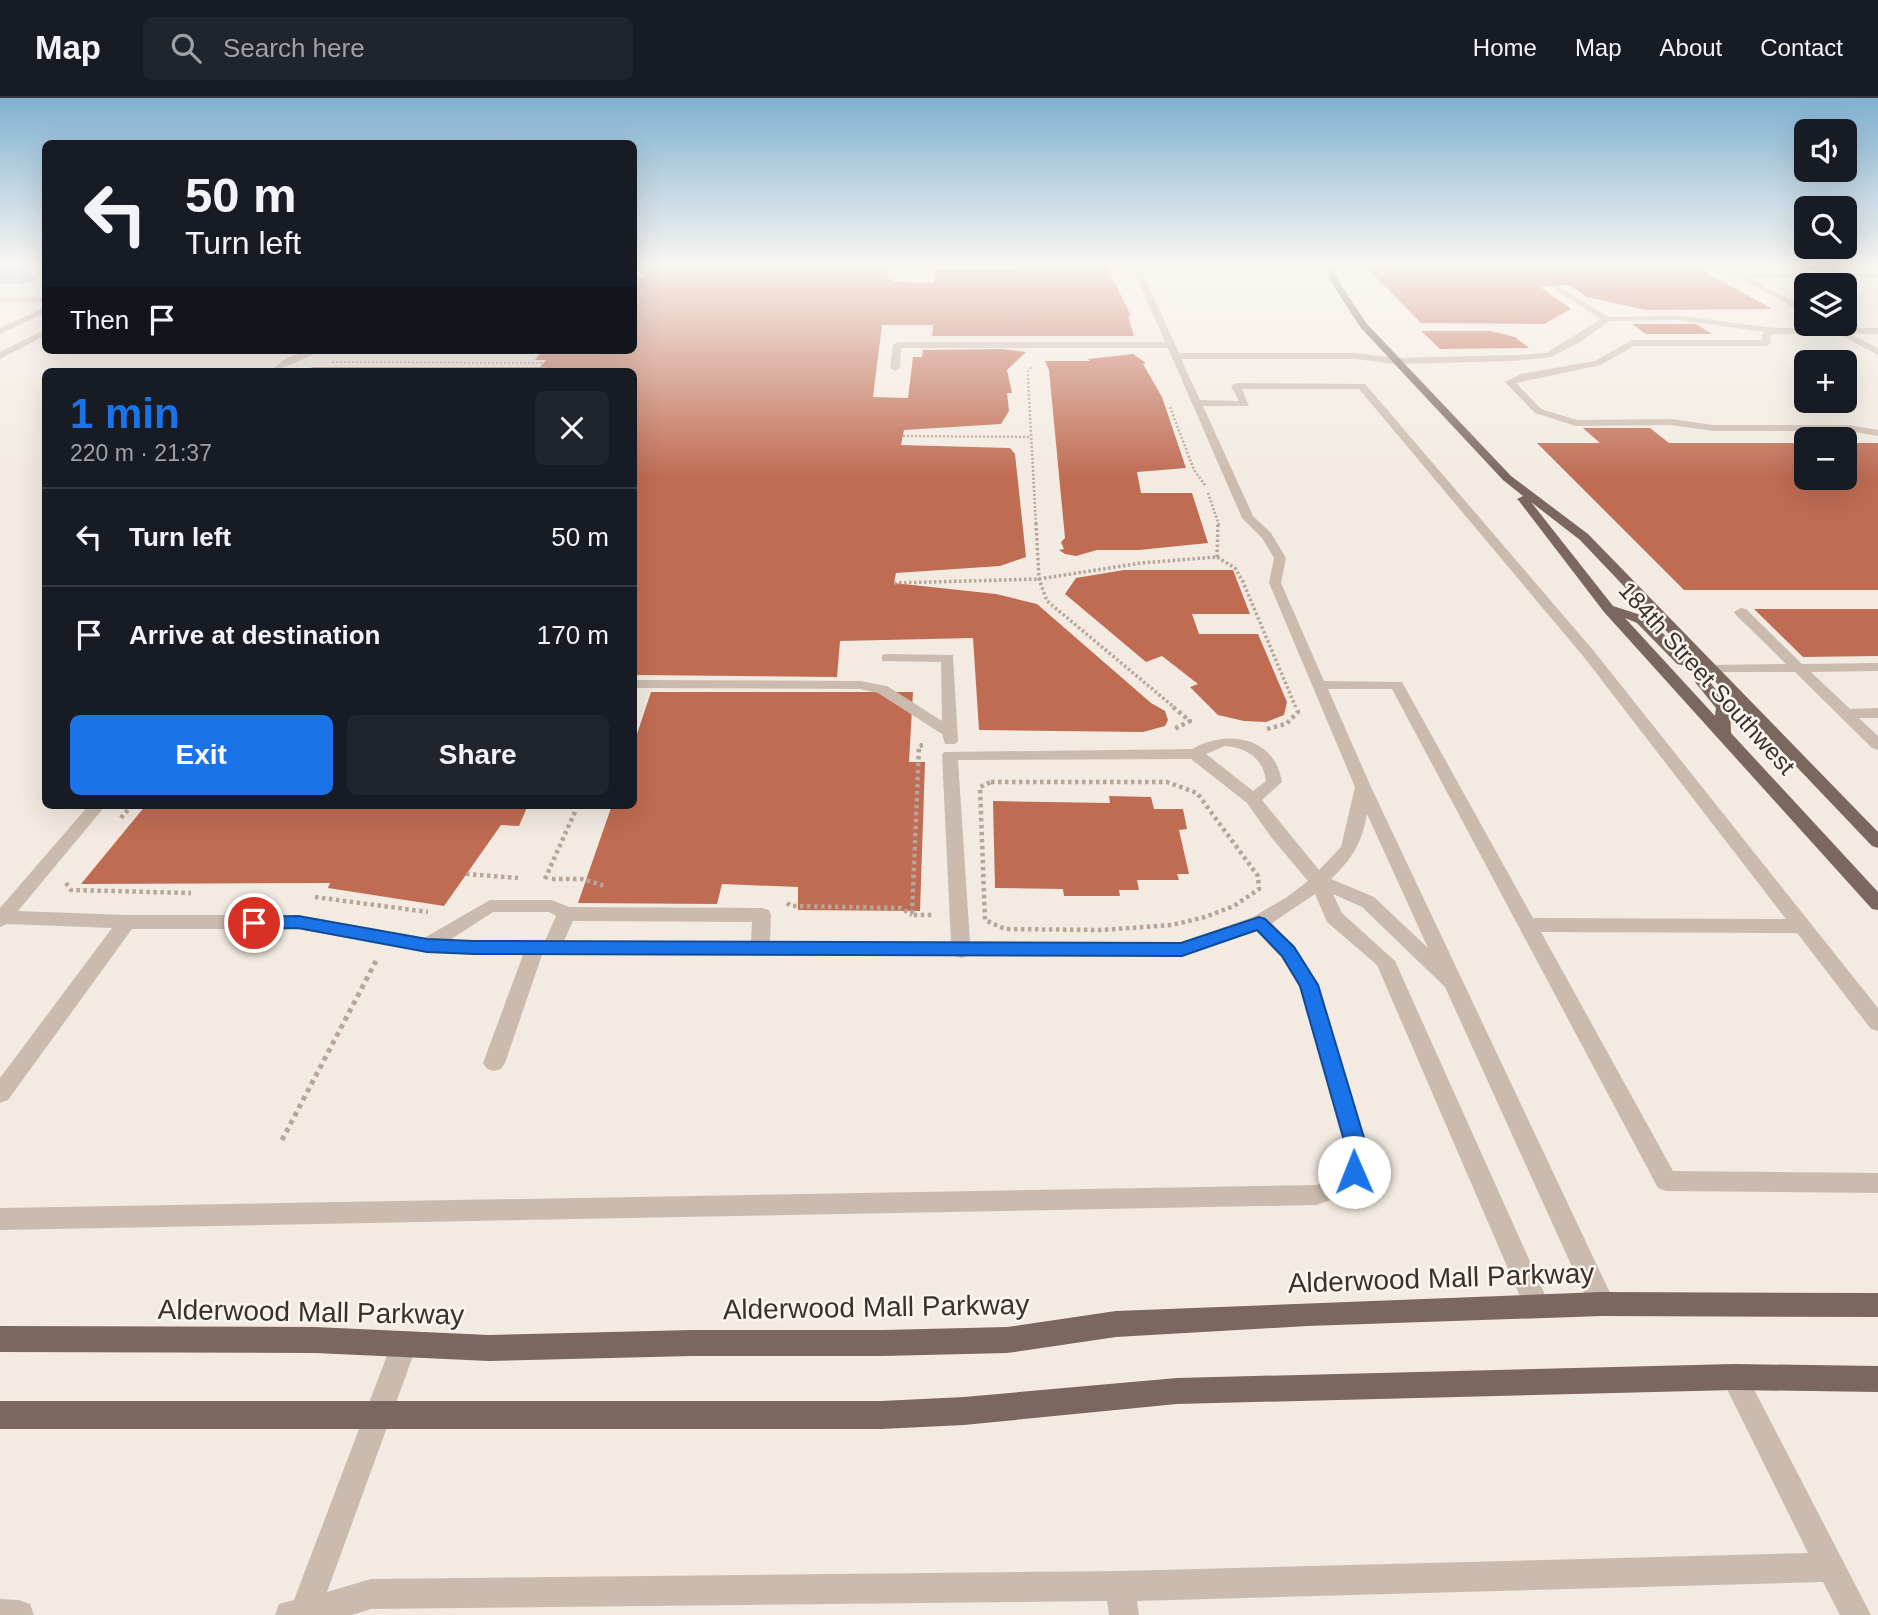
<!DOCTYPE html>
<html lang="en">
<head>
<meta charset="utf-8">
<style>
	:root { --surface:#171b24; --page:#20242c; --text:#f1f3f6; --muted:#9ea1a6; --line:#363941; --accent:#1a73e8 }
	body { margin:0; font-family:Arial,sans-serif; background:var(--page); color:var(--text); height:100vh; display:flex; flex-direction:column; font-size:26px; white-space:nowrap }
	* { box-sizing:border-box; margin:0 }
	p { font-size:23px; color:var(--muted) }
	.icon { flex:none; width:38px; height:38px; fill:none; stroke:currentColor; stroke-width:2; stroke-linecap:round; stroke-linejoin:round }
	.map { position:relative; flex:1; overflow:hidden }
	.drawer { position:absolute; left:42px; top:270px; width:595px; height:441px; display:flex; flex-direction:column; background:var(--surface); border-radius:10px; box-shadow:0 7px 28px #0002 }
	.drawer>* { flex:none }
	.hud { position:absolute; left:42px; top:42px; width:595px; height:214px; border-radius:10px; box-shadow:0 7px 28px #0002; background:#171b24; color:var(--text); overflow:hidden }
	.controls { position:absolute; left:1794px; top:21px; display:grid; gap:14px }
	.controls a { display:grid; place-items:center; width:63px; height:63px; border-radius:10px; background:var(--surface); box-shadow:0 7px 28px #0002; font-size:35px }
	.pin { position:absolute; display:grid; place-items:center; width:60px; height:60px; color:#fff; margin:-30px; border:4px solid #fff; border-radius:50%; box-shadow:0 2px 7px #0007 }
	.me { position:absolute; width:77px; margin:-38px; rotate:359deg; stroke-linejoin:round; filter:drop-shadow(0 0 5px #0008) }
	.turn { display:flex; align-items:center; gap:24px; height:147px; padding:0 28px; font-size:32px }
	.turn .icon { width:91px; height:91px; stroke-width:2.5 }
	.turn b { display:block; font-size:49px; line-height:60px }
	.then { display:flex; align-items:center; height:66px; padding:0 28px; background:#0003; gap:14px; font-size:26px }
	.round { display:grid; place-items:center; flex:none; width:74px; height:74px; border-radius:10px; background:var(--page) }
	.head { display:flex; align-items:center; justify-content:space-between; height:119px; padding:0 28px }
	h1 { font-size:42px; font-weight:800; line-height:52px; color:var(--accent) }
	.button { display:flex; gap:14px; margin-top:auto; padding:14px 28px }
	.button a { flex:1; height:80px; border-radius:10px; background:var(--accent); color:#fff; font-size:28px; font-weight:800; line-height:80px; text-align:center }
	.button a+a { background:var(--page); color:var(--text) }
	ul { padding:0; list-style:none }
	li { display:flex; align-items:center; gap:21px; height:98px; padding:0 28px; border-top:2px solid var(--line) }
	li div { flex:1 }
	li b { display:block; font-size:26px }
	li em { font-style:normal }
	header { display:flex; align-items:center; gap:42px; box-sizing:border-box; height:98px; padding:0 35px; background:var(--surface); border-bottom:2px solid var(--line) }
	header strong { font-size:33px }
	nav { display:flex; gap:38px; margin-inline-start:auto; font-size:24px }
	.search { width:490px; height:63px; background:var(--page); display:flex; align-items:center; gap:18px; box-sizing:border-box; padding:0 24px; border-radius:10px; color:var(--muted); font-size:26px }
	.map>svg:first-child { display:block }
	.water { fill:#82adaf }
	.building { fill:#c06c53 }
	.lines { fill:none; stroke-linecap:round; stroke-linejoin:round }
	.path-far4 { stroke:#b7a598; stroke-width:2; stroke-dasharray:2 2; stroke-linecap:butt }
	.path-far3 { stroke:#b7a598; stroke-width:2.5; stroke-dasharray:2 2; stroke-linecap:butt }
	.path-far2 { stroke:#b7a598; stroke-width:3.5; stroke-dasharray:2.5 2.5; stroke-linecap:butt }
	.path-far1 { stroke:#b7a598; stroke-width:4.5; stroke-dasharray:3.5 3.5; stroke-linecap:butt }
	.path { stroke:#b7a598; stroke-width:5; stroke-dasharray:4.5 4.5; stroke-linecap:butt }
	.minor { fill:#cbbbae; fill-rule:evenodd }
	.major { fill:#7b675e; fill-rule:evenodd }
	.path-bridge { stroke:#b7a598; stroke-width:2; stroke-dasharray:2 2; stroke-linecap:butt }
	.route { fill:#1a73e8; stroke:#114b97; stroke-width:2 }
	.labels { text-anchor:middle; dominant-baseline:central; stroke-width:5; stroke-linejoin:round; paint-order:stroke }
	.street-label { font-size:24px; fill:#3a302c; stroke:#faf5ef }
	.near-street-label { font-size:28px; fill:#3a302c; stroke:#faf5ef }
</style>
</head>
<body>
<header>
<strong>Map</strong>
<div class="search"><svg class="icon" aria-label="search" viewBox="0 0 24 24"><circle cx="10" cy="10" r="6"/><path d="M15 15l6 6"/></svg>Search here</div>
<nav><a>Home</a><a>Map</a><a>About</a><a>Contact</a></nav>
</header>
<div class="map">
<svg width="1878" height="1517" viewBox="0 0 1878 1517">
	<rect width="100%" height="100%" fill="#f3ebe2"/>
	<path class="water" d="M0 167H28L30 177 38 181 30 185 0 186Z"/>
	<g class="building">
		<path d="M653 167H889L887 181H892V184L934 185 935 172 1108 171 1131 218H1128L1134 238H932L933 227H882L873 299 908 300 913 259H922L923 252 1002 251 1026 254 1007 272 1012 295H1007L1009 313 1001 326 904 332 901 347 1010 350 1015 356 1026 459 1000 468 896 475 894 485 996 496 1037 506 1151 605 1165 613 1168 622 1165 628 1143 634 979 632 973 540 840 543 837 579 634 577V273H308L312 269H540L546 262H535L543 252H634V180H644Z"/>
		<path d="M1364 167H1693L1772 211 1646 212 1587 199 1569 187 1539 188 1571 211 1544 226 1421 225Z"/>
		<path d="M1793 167H1836L1848 172H1804Z"/>
		<path d="M1632 226H1696L1712 236H1646Z"/>
		<path d="M1421 233H1491L1515 239 1529 250 1440 251Z"/>
		<path d="M1133 256 1146 265 1143 266 1162 299 1186 370 1137 374 1141 395H1192L1208 445 1139 452H1097L1076 458 1065 456 1059 452 1064 451 1061 444 1065 440 1049 272 1045 263H1090L1088 261Z"/>
		<path d="M1583 330H1650L1669 345H1806V380H1844V345H1878V492H1684L1537 345H1600Z"/>
		<path d="M1124 472H1233L1250 516H1192L1199 536H1258L1287 604 1284 617 1266 624 1244 623 1218 617 1190 589 1198 586 1162 558 1146 564 1065 496 1076 480Z"/>
		<path d="M1754 511H1878V558L1803 559Z"/>
		<path d="M651 594H913L909 664H925L920 813 798 812V789L722 786 717 806 578 805 612 707H634V645Z"/>
		<path d="M1109 698 1151 699 1154 711H1183L1187 731 1179 732 1189 776H1177L1179 782H1137L1139 792H1119L1120 798H1064L1063 791 995 790 993 703 1110 705Z"/>
		<path d="M146 707H528L519 728 501 727 444 808 328 790 330 785 81 786Z"/>
	</g>
	<g class="lines">
		<g class="path-far4">
			<path d="M977 167 1113 169"/>
			<path d="M332 264 543 265"/>
			<path d="M1028 282V273L1032 269"/>
		</g>
		<g class="path-far3">
			<path d="M1028 280 1036 427"/>
			<path d="M1170 309 1194 372 1205 387"/>
			<path d="M903 338 1031 339"/>
			<path d="M1208 395 1219 427"/>
		</g>
		<g class="path-far2">
			<path d="M1036 425 1039 481 1047 503 1175 610"/>
			<path d="M1217 459 1218 425"/>
			<path d="M894 485 1039 481 1141 465 1217 459 1235 470 1243 484 1296 610"/>
		</g>
		<g class="path-far1">
			<path d="M1173 609 1190 623 1174 631"/>
			<path d="M1267 631 1286 626 1298 614 1296 609"/>
			<path d="M923 647 919 648 912 817H932"/>
			<path d="M991 684H1167L1197 695 1258 778 1259 791 1234 808 1205 819 1172 827 1103 832 1005 831 985 822 980 689Z"/>
			<path d="M121 720 132 707"/>
			<path d="M466 776 518 780"/>
			<path d="M545 781 578 707"/>
			<path d="M552 781H582L605 788"/>
			<path d="M66 785 71 792 191 795"/>
			<path d="M315 799 428 814"/>
			<path d="M787 805 791 808 901 810 912 817"/>
		</g>
		<path class="path" d="M282 1042 376 863"/>
		<g class="minor">
			<path d="M1131 167H1139L1179 255H1355L1396 260 1515 257 1546 255 1601 221 1552 190 1555 186 1609 219 1679 218 1775 230H1878V236H1850L1878 250V257L1838 236H1776L1770 238 1771 245 1767 248H1634L1601 267 1516 285 1541 311 1577 322 1671 321 1713 327H1849L1878 332V338L1849 333H1713L1671 327 1576 328 1535 315 1505 284 1521 276 1595 263 1632 242H1762V237L1765 234 1679 222 1609 223 1580 244 1551 259 1515 263 1396 266 1355 261H1181L1200 302 1239 303 1231 288 1236 285 1365 286 1593 552 1878 910V933L1871 931 1797 835 1541 834 1673 1073 1878 1075V1095L1666 1093 1658 1090 1392 591H1328L1371 689 1611 1197 1615 1206 1611 1215 1602 1218 1593 1215 1445 889 1362 809 1333 796 1342 815 1395 863 1550 1208 1546 1217 1537 1220 1528 1217 1377 867 1327 824 1315 796 1272 825 1295 849 1319 887 1368 1053C1362 1085 1347 1097 1317 1107L0 1132V1110L1317 1087C1334 1080 1342 1071 1346 1053L1299 888 1281 859 1256 833 1182 858H968L961 860 954 858 542 857 505 965 501 971 494 973 487 971 483 965 523 857 427 854 298 831H132L8 1002 0 1005V980L112 830 7 826 0 829V810L89 707H106L18 813 127 817H298L424 840 490 802H552L569 809 762 810 769 812 771 817 770 843 951 844 942 657 944 654 1192 651C1226 631 1275 638 1282 684L1262 702 1319 772 1341 749 1355 689 1269 485 1274 460 1262 440 1242 420 1168 250H901L900 270 895 273 890 270 893 247 897 244H1165ZM1242 291H1359L1583 558 1786 821 1533 820 1402 584 1324 583 1281 485 1286 460 1271 435 1253 418 1203 308H1249ZM1225 648C1247 650 1263 660 1266 683L1253 693 1206 656ZM1191 661 1247 705 1271 739 1308 783 1287 799 1253 819 1182 844H970L958 662ZM1367 716 1428 850 1374 799 1331 781C1352 761 1362 745 1367 716ZM493 814H549L556 818 545 843 450 842ZM573 823 752 824 751 843H564Z"/>
			<path d="M1716 167H1725L1740 175 1878 176V180L1748 179 1806 211V216Z"/>
			<rect x="0" y="200" width="46" height="4"/>
			<path d="M46 209V214L0 236V230Z"/>
			<path d="M46 231V237L0 261V254Z"/>
			<path d="M309 252H321C313 257 279 273 270 273L286 260Z"/>
			<path d="M1741 510 1746 511 1802 566 1878 565V573L1811 574 1850 611 1878 610V620H1859L1878 638V652L1872 650 1795 574H1709V568L1714 567 1786 566 1736 517 1734 514Z"/>
			<path d="M887 556 953 557 958 643 955 646H945L942 636 878 595 860 591 634 590V582L860 583 887 588 942 623 941 564 882 563V557Z"/>
			<path d="M404 1234 413 1238 417 1247 327 1494 371 1481 1120 1473 1808 1455 1721 1279 1725 1270 1734 1266 1743 1270 1871 1517H1840L1823 1484 1137 1503 1139 1517H1109L1107 1503 371 1511 352 1517H275L279 1506 294 1502 391 1247 395 1238Z"/>
			<path d="M0 1501 19 1502 30 1506 34 1517H0Z"/>
		</g>
		<g class="major">
			<path d="M1326 167H1334L1339 184 1367 226 1511 378 1588 436 1878 734V750L1872 748 1713 581 1710 584 1730 610 1731 635 1878 794V812L1872 811 1604 514 1519 403 1517 401 1523 398 1503 382 1361 230 1331 184ZM1531 404 1580 442 1694 562 1687 560 1647 519 1613 508ZM1625 520 1637 525 1677 566 1704 573 1695 584 1716 610 1715 618Z"/>
			<path d="M1602 1194 1878 1195V1219L1602 1218 1307 1228 1116 1239 1007 1255 883 1258H692L489 1263 315 1255 0 1254V1228L315 1229 489 1237 692 1232H883L1007 1229 1116 1213Z"/>
			<path d="M1734 1266 1878 1268V1294L1734 1292 1177 1306 964 1327 881 1331H0V1303H881L964 1299 1177 1280Z"/>
		</g>
		<path class="path-bridge" d="M1020 167V171"/>
	</g>
	<linearGradient id="sky" x2="0" y2="1"><stop stop-color="#7fb1d1"/><stop offset="0.44" stop-color="#faf6f2"/><stop offset="1" stop-color="#faf6f2" stop-opacity="0"/></linearGradient>
	<rect width="1878" height="379" fill="url(#sky)"/>
	<path class="route" d="M298 818 427 841 474 843 1181 845 1259 819 1265 821 1294 849 1318 887 1368 1053 1362 1080 1354 1083 1347 1080 1344 1074 1347 1053 1300 888 1282 858 1257 832 1182 858 474 856 427 854 298 830 254 831 245 825 254 819Z"/>
	<g class="labels">
		<g class="street-label">
			<text transform="translate(1707 580) rotate(48)">184th Street Southwest</text>
		</g>
		<g class="near-street-label">
			<text transform="translate(1441 1180) rotate(-2)">Alderwood Mall Parkway</text>
			<text transform="translate(876 1209) rotate(-1)">Alderwood Mall Parkway</text>
			<text transform="translate(311 1214) rotate(1)">Alderwood Mall Parkway</text>
		</g>
	</g>
</svg>
<div class="controls">
<a><svg class="icon" aria-label="sound" viewBox="0 0 24 24"><path d="M4 9h4l5-4v14l-5-4H4zM17 9q2 3 0 6"/></svg></a>
<a><svg class="icon" aria-label="search" viewBox="0 0 24 24"><circle cx="10" cy="10" r="6"/><path d="M15 15l6 6"/></svg></a>
<a><svg class="icon" aria-label="layers" viewBox="0 0 24 24"><path d="M12 4l9 5-9 5-9-5zM3 14l9 5 9-5"/></svg></a>
<a>+</a>
<a>−</a>
</div>
<div class="pin" style="left:254px;top:825px;background:#d93025"><svg class="icon" aria-label="arrive" viewBox="0 0 24 24"><path d="M6 21V4h12l-3 4 3 4H6"/></svg></div>
<svg class="me" style="left:1354px;top:1074px" viewBox="-20 -20 40 40"><circle r="19" fill="#fff"/><path d="M0-13L10 11 0 6-10 11z" fill="#1a73e8"/></svg>
<div class="hud">
<div class="turn"><svg class="icon" aria-label="left" viewBox="0 0 24 24"><path d="M17 20v-9H6M10 6l-5 5 5 5"/></svg><div><b>50 m</b>Turn left</div></div>
<div class="then">Then<svg class="icon" aria-label="arrive" viewBox="0 0 24 24"><path d="M6 21V4h12l-3 4 3 4H6"/></svg></div>
</div>
<section class="drawer">
<div class="head"><div><h1>1 min</h1><p>220 m · 21:37</p></div><a class="round"><svg class="icon" aria-label="close" viewBox="0 0 24 24"><path d="M6 6l12 12M18 6L6 18"/></svg></a></div>
<ul>
<li><svg class="icon" aria-label="left" viewBox="0 0 24 24"><path d="M17 20v-9H6M10 6l-5 5 5 5"/></svg><div><b>Turn left</b></div><em>50 m</em></li>
<li><svg class="icon" aria-label="arrive" viewBox="0 0 24 24"><path d="M6 21V4h12l-3 4 3 4H6"/></svg><div><b>Arrive at destination</b></div><em>170 m</em></li>
</ul>
<div class="button"><a>Exit</a><a>Share</a></div>
</section>
</div>
</body>
</html>
